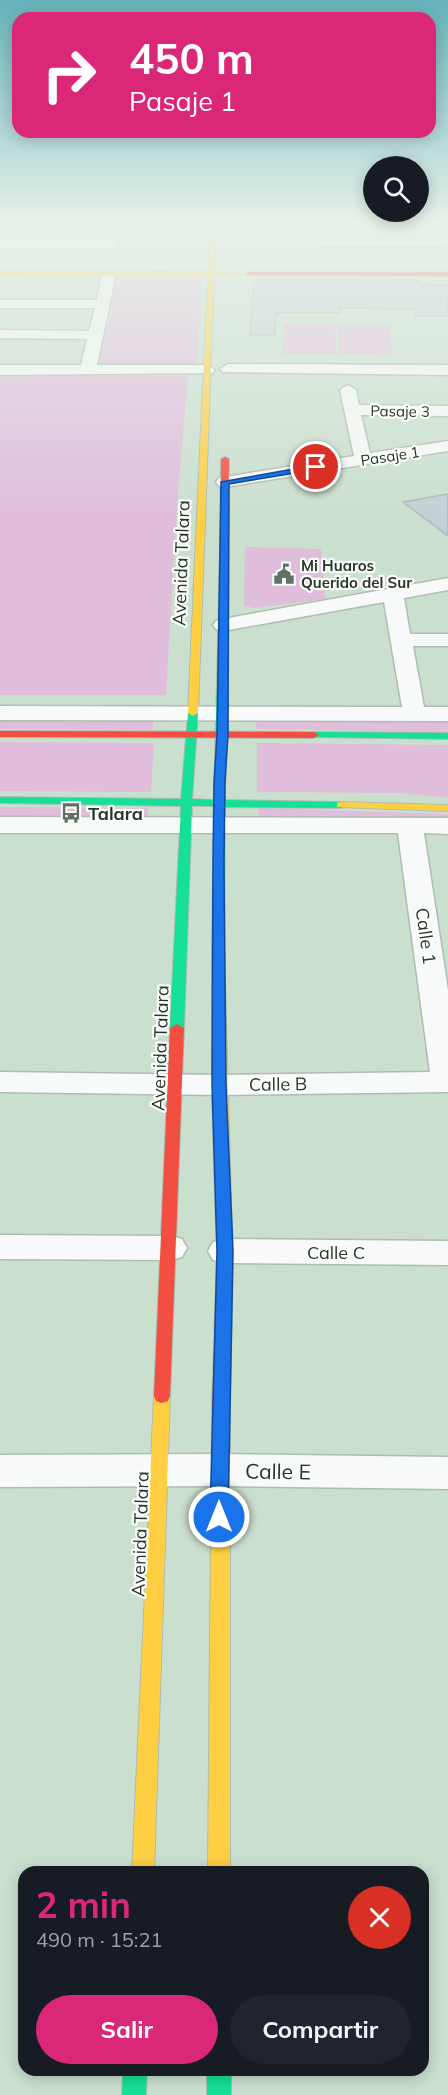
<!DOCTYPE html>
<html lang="es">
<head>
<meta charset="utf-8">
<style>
	:root { --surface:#171b24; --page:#20242c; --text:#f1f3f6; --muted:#9ea1a6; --accent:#db2777 }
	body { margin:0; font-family:Mulish,sans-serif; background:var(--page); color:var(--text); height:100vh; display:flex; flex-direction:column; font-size:22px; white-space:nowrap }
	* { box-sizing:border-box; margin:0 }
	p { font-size:20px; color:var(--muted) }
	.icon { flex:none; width:33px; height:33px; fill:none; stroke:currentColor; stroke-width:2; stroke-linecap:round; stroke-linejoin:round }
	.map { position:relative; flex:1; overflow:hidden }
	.drawer { position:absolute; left:18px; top:1866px; width:411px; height:210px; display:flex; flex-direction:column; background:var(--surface); border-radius:18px; box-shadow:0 3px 15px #0003 }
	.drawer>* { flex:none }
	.guide { position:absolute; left:12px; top:12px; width:424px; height:126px; border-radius:18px; box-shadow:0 3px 15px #0003; background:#db2777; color:#fff; overflow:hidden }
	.fabs { position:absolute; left:363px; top:156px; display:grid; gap:12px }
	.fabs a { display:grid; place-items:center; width:66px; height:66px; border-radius:50%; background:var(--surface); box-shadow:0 3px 15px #0003; font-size:30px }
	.pin { position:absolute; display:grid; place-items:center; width:51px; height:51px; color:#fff; margin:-26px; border:3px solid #fff; border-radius:50%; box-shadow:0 2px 6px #0007 }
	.me { position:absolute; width:66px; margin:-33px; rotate:0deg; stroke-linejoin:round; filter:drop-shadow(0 0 4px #0008) }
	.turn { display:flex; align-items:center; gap:21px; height:126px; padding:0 18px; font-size:27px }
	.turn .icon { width:78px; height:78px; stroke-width:2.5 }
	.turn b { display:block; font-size:42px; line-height:51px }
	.round { display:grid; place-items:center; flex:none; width:63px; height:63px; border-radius:32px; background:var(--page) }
	.overview { display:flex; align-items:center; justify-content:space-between; height:102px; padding:0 18px }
	h1 { font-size:36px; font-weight:700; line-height:45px; color:var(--accent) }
	.cta { display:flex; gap:12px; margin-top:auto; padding:12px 18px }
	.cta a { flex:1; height:69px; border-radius:36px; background:var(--accent); color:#fff; font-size:24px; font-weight:700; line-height:69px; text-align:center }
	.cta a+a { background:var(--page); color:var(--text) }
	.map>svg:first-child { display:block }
	.green { fill:#dfbddb }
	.building { fill:#c3cfd4; stroke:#afbaba; stroke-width:1.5 }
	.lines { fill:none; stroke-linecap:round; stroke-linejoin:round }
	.street-casing { stroke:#adbdb1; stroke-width:3 }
	.fast-casing { stroke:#adbdb1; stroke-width:2 }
	.slow-casing { stroke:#adbdb1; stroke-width:2 }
	.jam-casing { stroke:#adbdb1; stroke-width:2 }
	.street { fill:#f7faf8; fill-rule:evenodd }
	.fast { fill:#16e098; fill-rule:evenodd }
	.slow { fill:#ffcf43; fill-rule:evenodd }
	.jam { fill:#f24e42; fill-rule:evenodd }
	.route { fill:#1a73e8; stroke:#114b97; stroke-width:1.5 }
	.labels { text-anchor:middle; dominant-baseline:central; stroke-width:4.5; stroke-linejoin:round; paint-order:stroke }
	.far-street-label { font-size:15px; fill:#27352a; stroke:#fbfefb }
	.far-poi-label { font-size:15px; font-weight:bold; fill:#27352a; stroke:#fbfefb; text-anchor:start }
	.street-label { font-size:18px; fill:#27352a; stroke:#fbfefb }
	.poi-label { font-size:18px; font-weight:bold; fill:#27352a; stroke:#fbfefb; text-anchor:start }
	.near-street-label { font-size:21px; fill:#27352a; stroke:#fbfefb }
</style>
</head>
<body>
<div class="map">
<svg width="448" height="2095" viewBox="0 0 448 2095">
	<rect width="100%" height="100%" fill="#cbdfcf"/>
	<g class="green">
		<path d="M115 276H202L197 367H96Z"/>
		<path d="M284 324H335L336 354H283Z"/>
		<path d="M338 325H389L393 355 339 354Z"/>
		<path d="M0 376H188L178 492 166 695H0Z"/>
		<path d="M245 547 321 549 325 599 253 608 244 605Z"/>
		<path d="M0 717H153V730L0 729Z"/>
		<path d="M256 717 448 719V732L256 729Z"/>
		<path d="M0 742 154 743 151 792 0 791Z"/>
		<path d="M257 743 448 745V798L401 793 257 792Z"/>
		<path d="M0 807 148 808V820L0 819Z"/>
		<path d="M258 808 448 814V819L259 818Z"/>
	</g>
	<g class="building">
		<path d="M254 280H418L419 284 448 285V316H416L415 309 339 308 340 313H276L275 335H250Z"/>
		<path d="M448 494V536L403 502Z"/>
	</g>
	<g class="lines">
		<g class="street-casing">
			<g id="street">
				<path d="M0 239H114L120 243 114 247H0Z"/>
				<path d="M321 239H448V247L317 246 315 243Z"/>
				<path d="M109 270 116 274 97 365H207L215 370 212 373 0 375V365H81L87 339 0 338V330L89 331 95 308H0V300H97L102 274Z"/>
				<path d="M228 364 448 365V375L223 372 220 369Z"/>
				<path d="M348 385 356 390 359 405 448 406V416L361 415 370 453 448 441V451L225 487 219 486 216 482 219 478 225 477 354 456 340 390Z"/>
				<path d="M448 578V590L404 598 410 634H448V646H413L424 707H448V721L0 720V706L402 707 384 602 223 631 216 629 213 625 216 621 223 619Z"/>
				<path d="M0 817 448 818V834L424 833 448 990V1092L219 1095 0 1092V1072L219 1075 430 1072 398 833H0Z"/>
				<path d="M0 1235 170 1236 182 1239 187 1248 182 1257 170 1260 0 1259Z"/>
				<path d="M225 1239 448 1241V1265L225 1263 213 1260 208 1251 213 1242Z"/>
				<path d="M219 1454 448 1457V1489L219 1486 0 1487V1455Z"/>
			</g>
		</g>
		<g class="fast-casing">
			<g id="fast">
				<path d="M224 557 228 560 225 800 341 802 347 805 341 808 225 807 224 949 218 953 212 949 214 806H192L184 1028 177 1032 170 1028 181 806 0 803V797L181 799 188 713 193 710 198 713 192 799 214 800 220 560Z"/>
				<path d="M314 732 448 733V739L310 737 309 735Z"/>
				<path d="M123 2070H147L146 2095H122Z"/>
				<rect x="207" y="2070" width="24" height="25"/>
			</g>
		</g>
		<g class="slow-casing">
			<g id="slow">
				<path d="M210 226H216L214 272 251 274 214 276 198 713 193 716 188 713 208 276 0 275V271L208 272Z"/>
				<path d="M341 802 448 805V811L337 807V803Z"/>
				<path d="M218 945 224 949 231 1202 228 1206H218L215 1202 212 1085V949Z"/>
				<path d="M162 1389 168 1391 170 1396 154 1872H132L154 1396 156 1391Z"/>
				<path d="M221 1402 227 1404 230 1409V1872H208L212 1409 215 1404Z"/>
			</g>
		</g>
		<g class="jam-casing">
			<g id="jam">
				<path d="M248 272H448V276L246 275Z"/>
				<path d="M225 457 229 459 228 560 224 563 220 560 221 459Z"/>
				<path d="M0 731 314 732 319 735 314 738 0 737Z"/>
				<path d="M177 1024 184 1028 170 1396 168 1401 162 1403 156 1401 154 1396 170 1028Z"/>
				<path d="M223 1197 228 1198 231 1202 233 1251 230 1409 227 1414 221 1416 215 1414 212 1409 217 1251 215 1202 218 1198Z"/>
			</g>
		</g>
		<use href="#street" class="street"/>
		<use href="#fast" class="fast"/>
		<use href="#slow" class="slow"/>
		<use href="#jam" class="jam"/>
	</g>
	<linearGradient id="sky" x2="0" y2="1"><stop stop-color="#66b3ba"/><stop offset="0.43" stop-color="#e8f1e9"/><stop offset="1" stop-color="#e8f1e9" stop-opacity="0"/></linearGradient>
	<rect width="448" height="520" fill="url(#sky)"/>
	<path class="route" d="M316 465 320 467 319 469 229 484 228 735 225 782 224 862 226 1085 233 1251 228 1517 225 1523 219 1525 213 1523 210 1517 217 1251 212 1085 213 862 214 782 217 735 221 482Z"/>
	<defs>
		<g id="civic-bare" transform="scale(1.62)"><path d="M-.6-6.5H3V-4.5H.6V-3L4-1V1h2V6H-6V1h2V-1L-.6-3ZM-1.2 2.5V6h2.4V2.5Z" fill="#607064" stroke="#fbfefb" stroke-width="2.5" paint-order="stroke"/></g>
		<g id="bus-bare" transform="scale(1.62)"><path d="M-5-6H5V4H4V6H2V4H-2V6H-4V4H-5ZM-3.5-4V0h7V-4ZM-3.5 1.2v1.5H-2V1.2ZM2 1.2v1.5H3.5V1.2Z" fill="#607064" stroke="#fbfefb" stroke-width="2.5" paint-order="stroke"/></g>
	</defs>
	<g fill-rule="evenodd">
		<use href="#civic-bare" x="284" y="574"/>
		<use href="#bus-bare" x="71" y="813"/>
	</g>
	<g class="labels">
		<g class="far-street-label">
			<text transform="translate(400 411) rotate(1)">Pasaje 3</text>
			<text transform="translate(390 456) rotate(-9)">Pasaje 1</text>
		</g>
		<g class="far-poi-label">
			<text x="301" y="565">Mi Huaros<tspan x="301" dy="17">Querido del Sur</tspan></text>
		</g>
		<g class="street-label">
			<text transform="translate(181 563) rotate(-88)">Avenida Talara</text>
			<text transform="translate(426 936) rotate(82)">Calle 1</text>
			<text transform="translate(160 1048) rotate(-88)">Avenida Talara</text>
			<text transform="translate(278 1084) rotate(-1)">Calle B</text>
			<text x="336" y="1252">Calle C</text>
			<text transform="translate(140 1534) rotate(-88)">Avenida Talara</text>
		</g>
		<g class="poi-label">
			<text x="88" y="813">Talara</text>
		</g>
		<g class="near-street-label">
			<text transform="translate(278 1471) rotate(1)">Calle E</text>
		</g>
	</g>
</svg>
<div class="fabs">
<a><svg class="icon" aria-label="search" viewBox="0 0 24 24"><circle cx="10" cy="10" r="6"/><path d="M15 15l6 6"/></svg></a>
</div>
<div class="pin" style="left:316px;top:467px;background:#d93025"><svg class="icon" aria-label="arrive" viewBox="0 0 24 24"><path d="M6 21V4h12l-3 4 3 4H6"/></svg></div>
<svg class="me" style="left:219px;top:1517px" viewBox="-20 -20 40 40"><circle r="17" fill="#1a73e8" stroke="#fff" stroke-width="3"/><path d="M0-11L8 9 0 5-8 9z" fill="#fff"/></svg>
<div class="guide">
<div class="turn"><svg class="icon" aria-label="right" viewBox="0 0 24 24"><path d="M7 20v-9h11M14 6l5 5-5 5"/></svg><div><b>450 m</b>Pasaje 1</div></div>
</div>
<section class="drawer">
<div class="overview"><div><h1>2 min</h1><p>490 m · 15:21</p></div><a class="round" style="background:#d93025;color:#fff"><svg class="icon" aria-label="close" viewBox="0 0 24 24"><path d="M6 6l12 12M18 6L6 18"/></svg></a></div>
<div class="cta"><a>Salir</a><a>Compartir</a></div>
</section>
</div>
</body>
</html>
